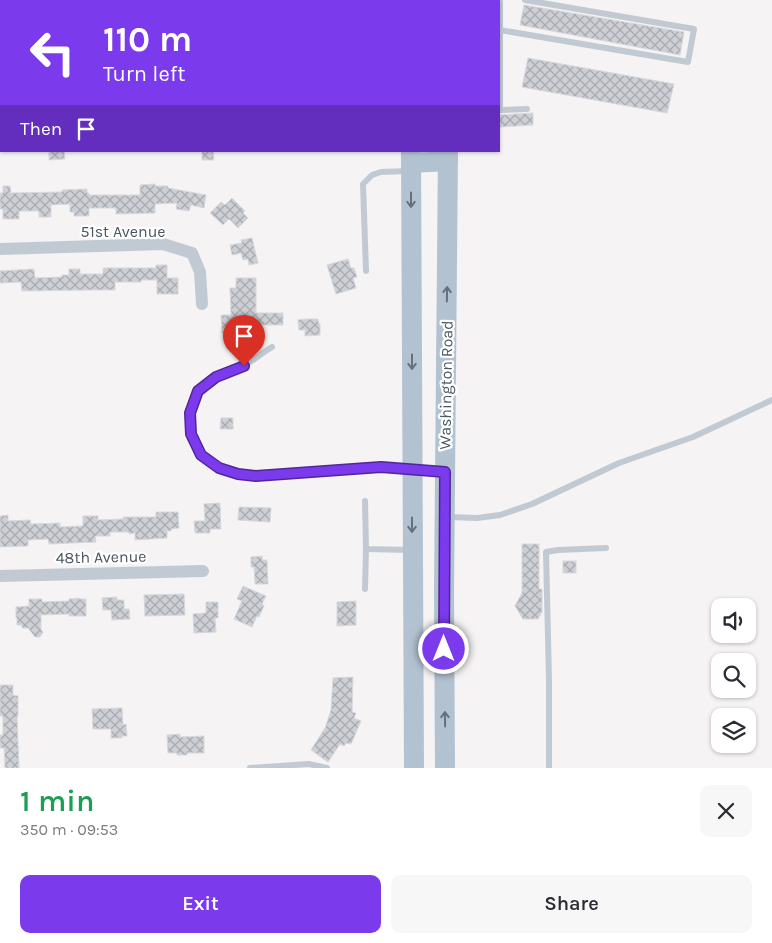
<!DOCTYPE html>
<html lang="en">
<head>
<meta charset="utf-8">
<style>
	:root { --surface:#fff; --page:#f7f7f7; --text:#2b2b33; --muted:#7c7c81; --accent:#7c3aed }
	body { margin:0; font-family:Karla,sans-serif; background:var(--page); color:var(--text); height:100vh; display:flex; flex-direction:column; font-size:19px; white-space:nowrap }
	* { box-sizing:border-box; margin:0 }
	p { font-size:16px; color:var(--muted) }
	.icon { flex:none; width:28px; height:28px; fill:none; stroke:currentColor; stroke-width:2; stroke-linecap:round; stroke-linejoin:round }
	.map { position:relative; height:768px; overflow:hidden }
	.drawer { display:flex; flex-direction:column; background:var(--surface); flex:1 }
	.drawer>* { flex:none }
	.guide { position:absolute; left:0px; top:0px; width:500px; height:152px; box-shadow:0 1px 4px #0004; background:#7c3aed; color:#fff; overflow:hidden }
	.buttons { position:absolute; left:711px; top:598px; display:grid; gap:10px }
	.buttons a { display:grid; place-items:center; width:45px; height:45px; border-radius:10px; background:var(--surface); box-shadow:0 1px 4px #0004; font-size:25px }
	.pin { position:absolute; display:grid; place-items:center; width:42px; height:42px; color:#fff; margin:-51px -21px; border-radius:50% 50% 50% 0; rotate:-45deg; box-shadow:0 0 5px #0007 }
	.pin .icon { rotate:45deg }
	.me { position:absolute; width:55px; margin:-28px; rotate:0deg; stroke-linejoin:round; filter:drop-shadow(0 0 4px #0008) }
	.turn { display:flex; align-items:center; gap:18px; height:105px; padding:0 20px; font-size:22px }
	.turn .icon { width:65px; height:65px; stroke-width:2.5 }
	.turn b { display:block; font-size:35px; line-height:42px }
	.then { display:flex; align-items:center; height:48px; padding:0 20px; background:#0003; gap:10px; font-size:19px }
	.round { display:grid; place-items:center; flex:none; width:52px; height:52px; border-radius:10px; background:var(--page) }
	.summary { display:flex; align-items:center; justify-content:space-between; height:85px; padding:0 20px }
	h1 { font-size:30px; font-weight:600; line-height:38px; color:#1e9e55 }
	.button { display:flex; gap:10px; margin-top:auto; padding:10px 20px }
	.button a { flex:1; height:58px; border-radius:10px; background:var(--accent); color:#fff; font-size:20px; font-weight:600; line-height:58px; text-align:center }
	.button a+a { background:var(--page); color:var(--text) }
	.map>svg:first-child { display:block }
	.building { fill:url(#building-cross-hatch); stroke:#d7d9de }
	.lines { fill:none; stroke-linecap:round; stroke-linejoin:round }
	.service { stroke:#c1cad2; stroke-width:6 }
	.minor { stroke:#c1cad2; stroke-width:12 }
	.primary { stroke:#b3c2d1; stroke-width:20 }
	.oneway { stroke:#64717d }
	.route-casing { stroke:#51269a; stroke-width:12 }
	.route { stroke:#7c3aed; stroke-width:9 }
	.labels { text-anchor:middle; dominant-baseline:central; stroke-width:4.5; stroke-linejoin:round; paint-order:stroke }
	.street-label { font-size:16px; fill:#4a5661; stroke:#fff }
</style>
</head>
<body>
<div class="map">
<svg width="772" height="768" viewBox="0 0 772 768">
	<defs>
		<pattern id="building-cross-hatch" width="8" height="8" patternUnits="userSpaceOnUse" patternTransform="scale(1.25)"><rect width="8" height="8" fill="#cdcfd5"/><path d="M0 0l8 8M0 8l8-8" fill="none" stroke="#a8abb0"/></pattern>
	</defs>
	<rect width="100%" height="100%" fill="#f5f3f3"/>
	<g class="building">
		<path d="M524 5 684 32 680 55 520 25Z"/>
		<path d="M528 58 674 84 667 113 522 87Z"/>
		<path d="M533 113V125L499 127V115Z"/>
		<path d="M49 151H64L65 159 49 160Z"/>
		<path d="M202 151H213L214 160H202Z"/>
		<path d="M155 184V186H168V188L206 195 204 208 191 205 189 211 176 209 177 203 155 204V213L116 214V208H89V216H74V212H70V204L51 205V217H39V211H19V219H3V209H0V193H3V186H10L11 193 62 192V190L87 189V193H89V195H140V185Z"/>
		<path d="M232 198 245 211 243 213 248 218 238 228 229 219 223 225 210 213 221 202 225 205Z"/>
		<path d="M252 238 258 263 249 265 248 259 243 260 241 253 232 255 230 245 242 243 241 240Z"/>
		<path d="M348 259 351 268H354L357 277 353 278 356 288 336 294 327 265Z"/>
		<path d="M156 265H167V278H178V294H157V280H141V282H115V290H88L22 291 21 282 0 283V271L34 269 35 278 62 277V275H69V269H80V274H103V268H156Z"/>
		<path d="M236 278H256V313H283V325H255L256 332 222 333 221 315H231L230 288H236Z"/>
		<path d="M305 319H318L319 324H320V335L305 336V330H299L298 320Z"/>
		<path d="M221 418H233V429H220Z"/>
		<path d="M220 503 221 529H210V533H195L194 521H205L204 504Z"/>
		<path d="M239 507 271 508 270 522 238 520Z"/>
		<path d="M156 512H178L179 528 171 529V531H167V538L135 540V533L129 534V532H110V536H95L96 542 49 544 48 539 28 540V546L0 547V516L8 515V521L30 520 31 524 60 523V527L83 526V516H98V520L123 519V517H156Z"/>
		<path d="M522 544H539V589H542V612L538 619H523L515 606 522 593Z"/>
		<path d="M262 556V560H267L268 584H255L254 567H251V557Z"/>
		<rect x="563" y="561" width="13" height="12"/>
		<path d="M243 586 266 596 262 604 264 606 259 617 257 616 252 627 234 619 242 601 237 599Z"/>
		<path d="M184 594 185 615 145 616 144 595Z"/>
		<path d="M117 597V600H124V609H129L130 619 112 620 111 610H103L102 598Z"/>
		<path d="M79 598V599H86V616H69V614L41 615V630L43 632 40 637H35L28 628H22V625H17V618H16V607L29 606V599H42V602L69 601V599Z"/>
		<path d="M356 601V625L337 626V602Z"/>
		<path d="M206 602H218V618H215L216 632 194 633 193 614 206 613Z"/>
		<path d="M353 677 352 712 356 713 354 718 361 721 351 744 346 743 344 746 340 744 328 762 311 750 325 728 331 710 333 678Z"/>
		<path d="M0 685H13V695L18 696V716H17L19 768H5L4 748H0V735H3V716H0Z"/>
		<path d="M122 708 123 725 126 724 127 736H122V738H111V729H93L92 709Z"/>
		<path d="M180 734V737L204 736V753H187V755H177V753H168L167 735Z"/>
	</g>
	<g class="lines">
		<g class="service">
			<path d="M500 0V110L527 109"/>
			<path d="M500 30 688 62 694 29 525 0"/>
			<path d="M366 271 363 184 372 175 381 172 409 171"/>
			<path d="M272 347C262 353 253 361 243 366 227 374 213 376 200 390 193 396 190 413 191 422 192 462 221 472 256 476L381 467 444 472"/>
			<path d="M365 501 366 549 410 550"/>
			<path d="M448 517 477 518 500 515 532 504 619 463 693 437 772 400"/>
			<path d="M365 589 366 549"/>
			<path d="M250 768 309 764 327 768"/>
			<path d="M549 768V680L546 552 558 550 606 548"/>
		</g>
		<g class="minor">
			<path d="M131 1 132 0"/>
			<path d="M0 109H1"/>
			<path d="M0 249 163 244 192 253 200 272 202 304"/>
			<path d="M0 576 203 571"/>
		</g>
		<g class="primary">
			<path d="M410 0V1"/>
			<path d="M447 0V1"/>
			<path d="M411 151 414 768"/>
			<path d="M411 163 448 161"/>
			<path d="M445 768 444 590 448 151"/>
		</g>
	</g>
	<defs><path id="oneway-shaft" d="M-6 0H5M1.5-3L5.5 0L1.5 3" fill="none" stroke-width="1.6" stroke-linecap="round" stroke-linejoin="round" transform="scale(1.25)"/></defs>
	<g class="oneway">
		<use href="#oneway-shaft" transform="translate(411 200) rotate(90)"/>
		<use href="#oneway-shaft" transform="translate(447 294) rotate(-89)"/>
		<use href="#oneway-shaft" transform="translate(412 362) rotate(90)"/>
		<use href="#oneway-shaft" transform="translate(412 525) rotate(90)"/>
		<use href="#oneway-shaft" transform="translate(445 719) rotate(-91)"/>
	</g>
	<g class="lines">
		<g class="route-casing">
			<path id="route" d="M244 366 216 377 198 391 190 413 191 434 201 455 219 468 238 474 256 476 381 467 445 472 444 649"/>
		</g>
		<use href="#route" class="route"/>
	</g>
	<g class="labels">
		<g class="street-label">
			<text x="123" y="231">51st Avenue</text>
			<text transform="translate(446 385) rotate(-89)">Washington Road</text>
			<text transform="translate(101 557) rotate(-1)">48th Avenue</text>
		</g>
	</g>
</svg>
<div class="buttons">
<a><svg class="icon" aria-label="sound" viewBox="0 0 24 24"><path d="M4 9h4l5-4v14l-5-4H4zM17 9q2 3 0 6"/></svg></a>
<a><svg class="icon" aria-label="search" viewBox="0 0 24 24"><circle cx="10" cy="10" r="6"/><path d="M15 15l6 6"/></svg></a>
<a><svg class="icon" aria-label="layers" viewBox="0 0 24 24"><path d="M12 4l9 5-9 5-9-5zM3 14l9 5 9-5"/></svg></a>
</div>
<div class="pin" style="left:244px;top:366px;background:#d93025"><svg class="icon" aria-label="arrive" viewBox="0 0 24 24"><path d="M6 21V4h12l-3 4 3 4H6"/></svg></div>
<svg class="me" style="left:444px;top:649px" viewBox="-20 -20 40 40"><circle r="17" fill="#7c3aed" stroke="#fff" stroke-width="3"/><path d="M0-11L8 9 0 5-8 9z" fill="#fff"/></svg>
<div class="guide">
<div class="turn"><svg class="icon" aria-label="left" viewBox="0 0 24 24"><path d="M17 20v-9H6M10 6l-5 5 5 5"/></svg><div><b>110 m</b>Turn left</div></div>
<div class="then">Then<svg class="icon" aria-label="arrive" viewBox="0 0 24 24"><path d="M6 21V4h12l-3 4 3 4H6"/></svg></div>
</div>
</div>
<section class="drawer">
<div class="summary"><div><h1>1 min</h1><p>350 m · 09:53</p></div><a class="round"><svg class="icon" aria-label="close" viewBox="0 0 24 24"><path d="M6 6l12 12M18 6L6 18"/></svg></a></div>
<div class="button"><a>Exit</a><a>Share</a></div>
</section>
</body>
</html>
